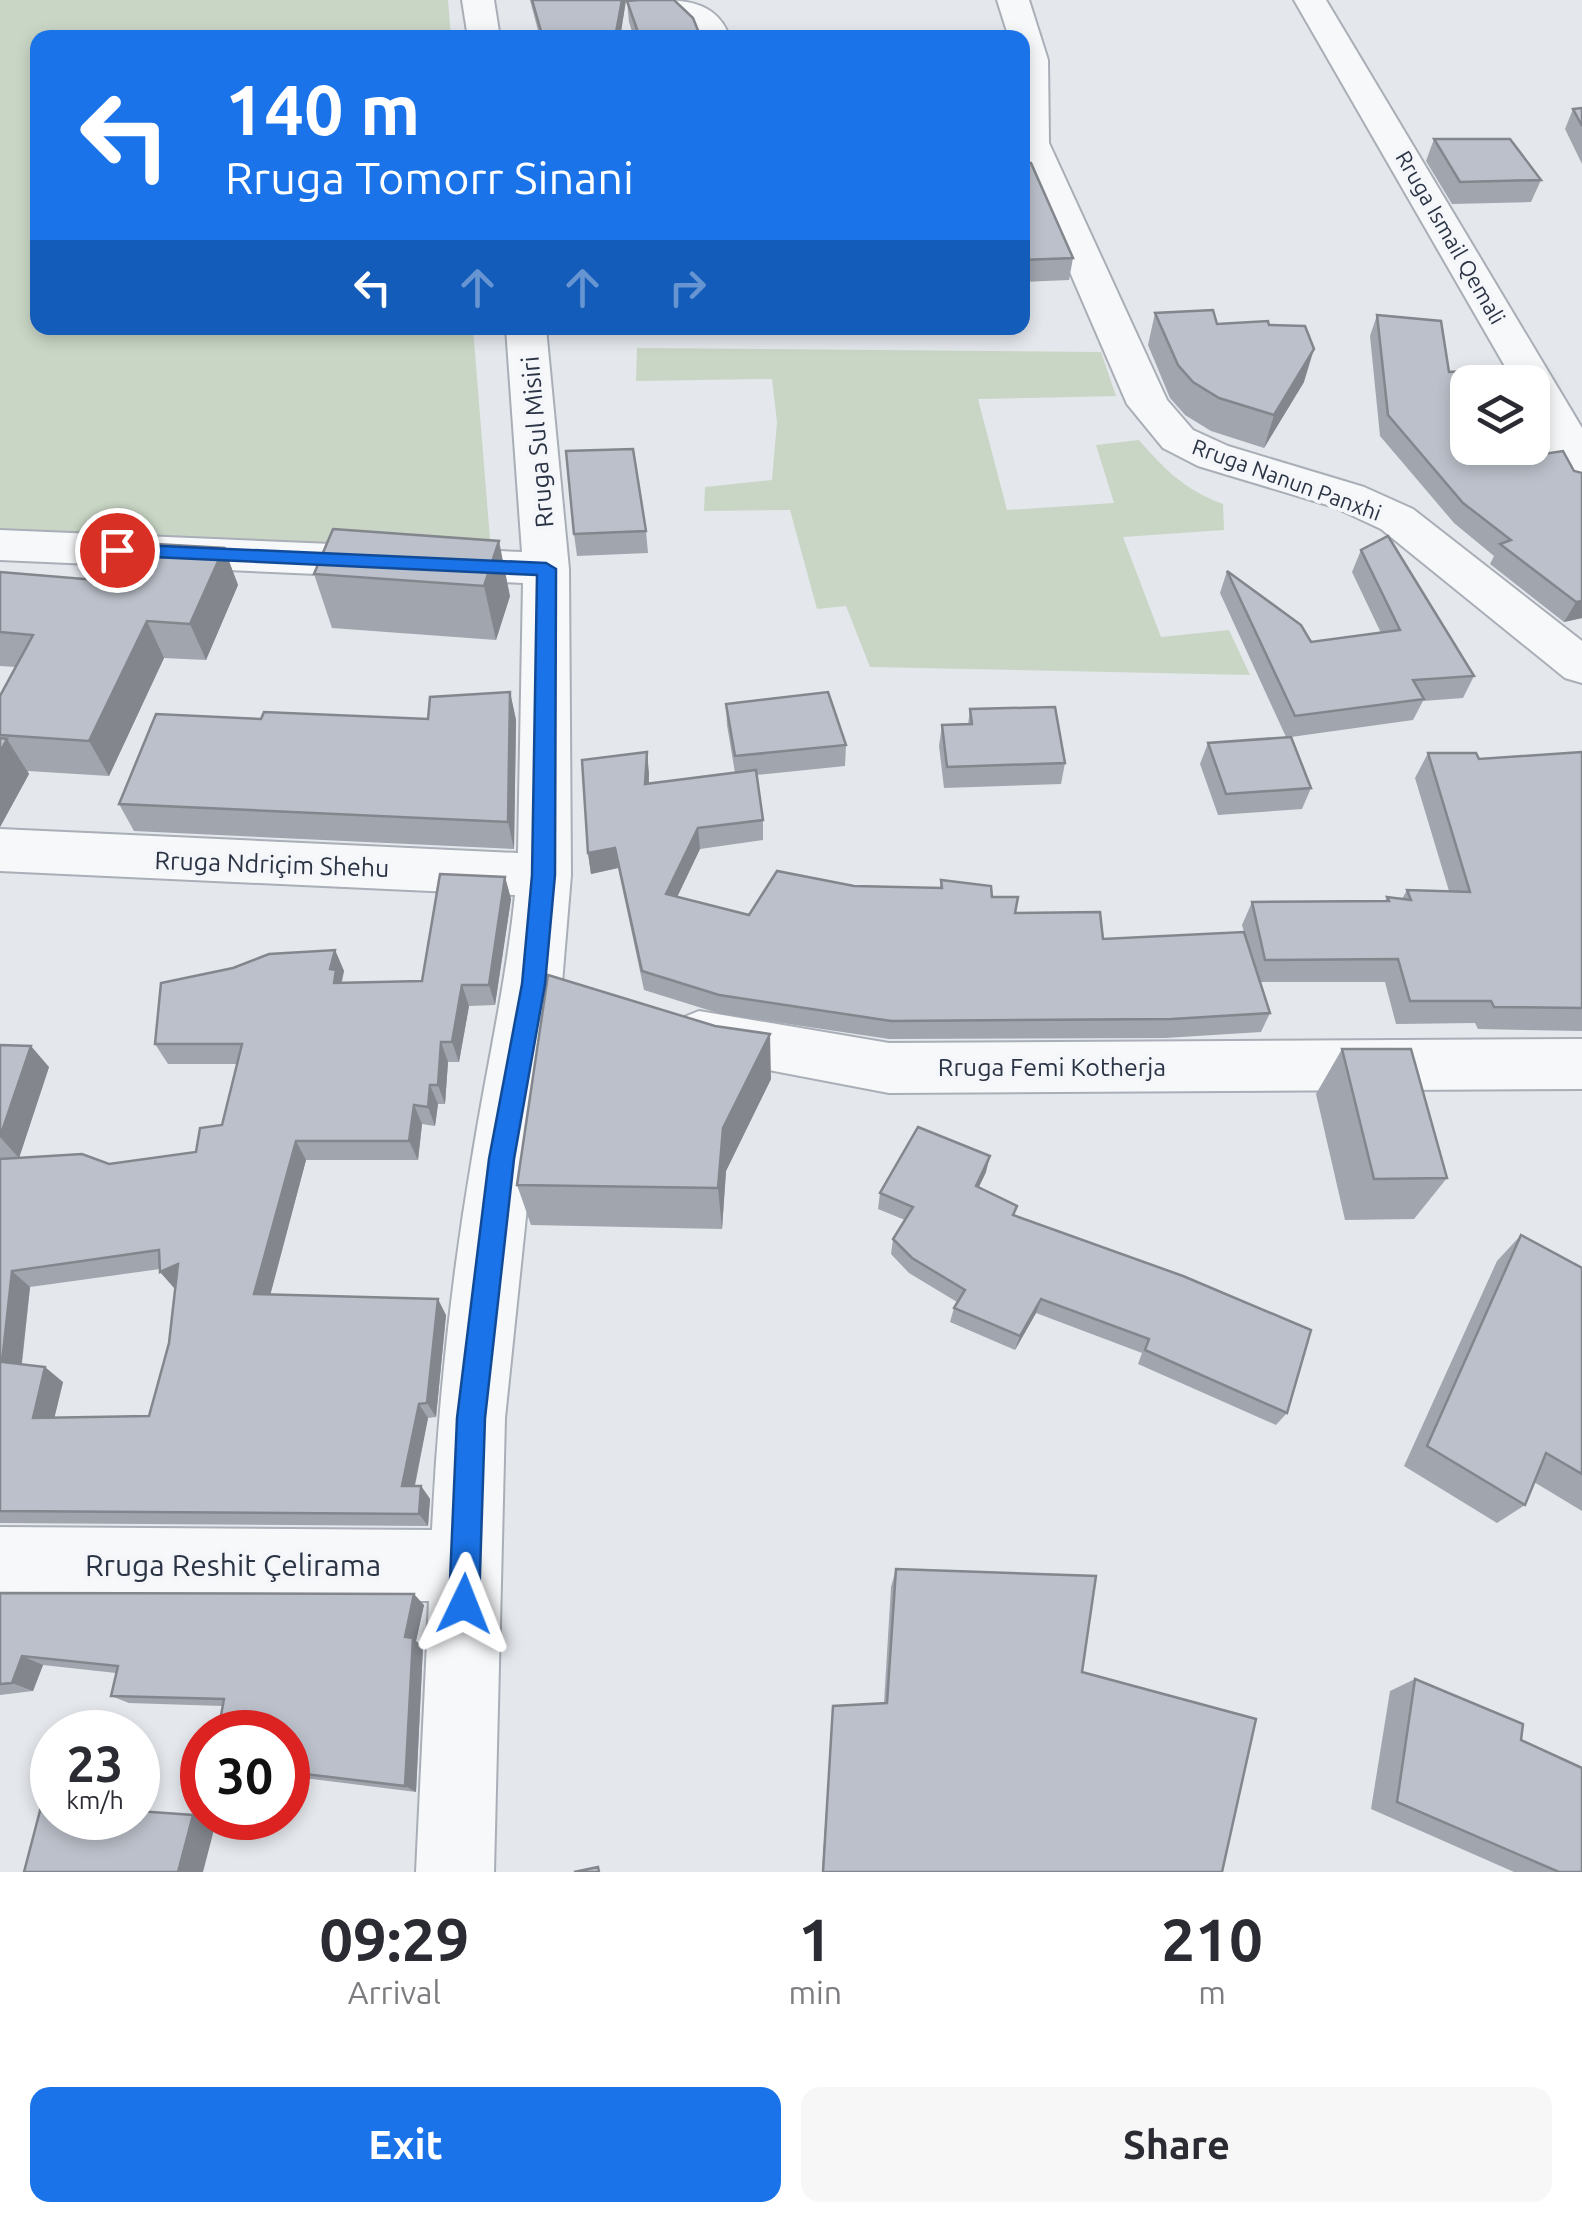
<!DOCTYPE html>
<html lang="en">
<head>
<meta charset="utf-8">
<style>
	:root { --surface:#fff; --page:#f7f7f7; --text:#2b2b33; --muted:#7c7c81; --accent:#1a73e8 }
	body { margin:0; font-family:Ubuntu,sans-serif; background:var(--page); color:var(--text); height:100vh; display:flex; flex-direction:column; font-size:38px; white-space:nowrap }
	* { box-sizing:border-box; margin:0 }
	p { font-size:32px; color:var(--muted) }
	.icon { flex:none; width:55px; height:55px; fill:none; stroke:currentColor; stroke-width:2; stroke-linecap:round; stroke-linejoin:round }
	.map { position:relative; height:1872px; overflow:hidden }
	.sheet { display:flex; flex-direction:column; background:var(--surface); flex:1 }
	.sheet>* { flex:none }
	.top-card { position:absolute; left:30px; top:30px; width:1000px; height:305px; border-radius:20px; box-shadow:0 5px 15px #0003; background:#1a73e8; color:#fff; overflow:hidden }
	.fabs { position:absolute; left:1450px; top:365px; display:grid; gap:20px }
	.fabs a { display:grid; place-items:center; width:100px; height:100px; border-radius:20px; background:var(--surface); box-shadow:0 5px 15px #0003; font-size:50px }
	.speed { position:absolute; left:30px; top:1710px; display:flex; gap:20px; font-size:50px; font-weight:700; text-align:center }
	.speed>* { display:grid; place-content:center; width:130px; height:130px; border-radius:50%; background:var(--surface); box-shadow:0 5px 15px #0003; line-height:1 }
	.speed small { font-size:25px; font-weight:400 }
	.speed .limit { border:15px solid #d22; background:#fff; color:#111 }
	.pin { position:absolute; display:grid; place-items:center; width:85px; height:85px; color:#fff; margin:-42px; border:5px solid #fff; border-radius:50%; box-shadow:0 2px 10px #0007 }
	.me { position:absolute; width:110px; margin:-55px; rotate:2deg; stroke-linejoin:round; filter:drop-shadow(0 0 8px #0008) }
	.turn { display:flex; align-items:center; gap:35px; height:210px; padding:0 30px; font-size:45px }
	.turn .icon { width:130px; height:130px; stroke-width:2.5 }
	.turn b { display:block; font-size:70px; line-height:85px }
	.lanes { display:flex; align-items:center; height:95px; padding:0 30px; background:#0003; justify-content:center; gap:50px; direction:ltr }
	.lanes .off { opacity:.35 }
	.eta { display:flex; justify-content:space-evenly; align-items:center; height:170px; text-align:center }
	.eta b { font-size:60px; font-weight:700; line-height:70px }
	.action { display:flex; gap:20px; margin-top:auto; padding:20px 30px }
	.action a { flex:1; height:115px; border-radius:20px; background:var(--accent); color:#fff; font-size:40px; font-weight:700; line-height:115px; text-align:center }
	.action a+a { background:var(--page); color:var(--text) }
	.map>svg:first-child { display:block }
	.green { fill:#c9d6c5 }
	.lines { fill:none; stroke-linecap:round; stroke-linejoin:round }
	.minor-casing { stroke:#a9aeb7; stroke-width:4 }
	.minor { fill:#f7f8fa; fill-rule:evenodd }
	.wall { fill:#a1a5ae; fill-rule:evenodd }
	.shaded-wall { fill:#83868d }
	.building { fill:#bbc0ca; stroke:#83868d; stroke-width:2.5; fill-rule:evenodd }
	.route { fill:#1a73e8; stroke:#114b97; stroke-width:2.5 }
	.labels { text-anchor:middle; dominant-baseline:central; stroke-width:8; stroke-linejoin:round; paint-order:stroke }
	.far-street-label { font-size:22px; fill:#2b3445; stroke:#f4f6f9 }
	.street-label { font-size:25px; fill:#2b3445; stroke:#f4f6f9 }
	.near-street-label { font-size:30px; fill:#2b3445; stroke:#f4f6f9 }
</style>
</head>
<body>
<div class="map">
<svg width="1582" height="1872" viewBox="0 0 1582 1872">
	<rect width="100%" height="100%" fill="#e4e7ec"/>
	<g class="green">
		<path d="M0 0H448L451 37 38 38V328H473L491 552 0 529Z"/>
		<path d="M637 348 1101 352 1116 396 978 399 1007 510 1114 503 1096 445 1139 440C1165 470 1185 490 1223 504L1224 530 1123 537 1161 637 1229 630 1250 675 870 667 846 606 817 609 790 510 704 511 705 487 772 480 777 422 772 379 636 381Z"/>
	</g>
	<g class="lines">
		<g class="minor-casing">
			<g id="minor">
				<path d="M462 0H494L500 38H468Z"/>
				<path d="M659 0C690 0 718 4 730 38H698Z"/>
				<path d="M997 0H1029L1048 60 1049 143 1167 400 1193 430 1228 446 1364 487 1413 509 1582 641V683L1565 678 1381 529 1334 507 1198 466 1163 448 1127 404 1022 161V38H1009Z"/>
				<path d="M1294 0H1326L1582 428V493L1567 489C1547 459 1532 418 1532 382H1514Z"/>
				<path d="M506 328H546L569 569 571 875 562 983 532 1159 505 1418 494 1872H416L429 1601 0 1599V1527L432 1530C438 1406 451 1281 472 1158 486 1070 506 984 515 895L0 871V829L518 853 523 583 0 560V530L522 552Z"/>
				<path d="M699 1011 889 1043 1582 1039V1089L889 1093 679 1053 670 1036 679 1019Z"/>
			</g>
		</g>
		<use href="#minor" class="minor"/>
	</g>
	<g class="wall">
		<path d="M530 0H626L620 38H540Z"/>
		<path d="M627 1 701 38H634L629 22Z"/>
		<path d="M1582 108V164L1565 129 1573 109Z"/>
		<path d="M1434 139 1541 180 1531 202 1452 204 1426 161Z"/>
		<path d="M1022 163 1073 258 1069 280 1022 282Z"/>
		<path d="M1155 313 1217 324 1269 325 1304 382 1264 448 1211 431 1185 415 1170 398 1148 345Z"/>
		<path d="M1377 315 1449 372 1530 456 1582 473V618L1564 622 1490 564 1494 556 1454 523 1380 436 1370 336Z"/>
		<path d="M333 529 510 596 496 640 332 628 314 574Z"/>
		<path d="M646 531 648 553 577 556 574 534Z"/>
		<path d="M224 548 238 585 206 660 164 658 109 776 28 771 29 774 0 827V696L16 667 0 666V572L120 582Z"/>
		<path d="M1361 550 1474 676 1463 698 1423 701 1413 720 1291 737 1311 788 1302 809 1218 815 1200 764 1208 743 1286 737 1220 593 1227 571 1311 642 1381 633 1352 572Z"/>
		<path d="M510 692 516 720 514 849 134 831 119 804 261 719H428Z"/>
		<path d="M726 704 846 745 845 766 756 775 763 820V840L700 849 677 897 749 915 854 886 940 888 941 880 992 897 1015 913 1103 939 1244 932 1242 925 1252 902 1385 901 1387 897 1402 899 1407 890 1449 891 1415 778 1428 753 1479 759 1582 752V1031L1478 1029 1475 1023 1396 1024 1385 982H1260L1270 1013 1261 1032 1165 1038 889 1039 721 1014 644 990 618 868 591 874 588 853 649 773V784L735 773 727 725Z"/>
		<path d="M970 709 1065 763 1061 784 944 788 939 746 942 725 968 724Z"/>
		<path d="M505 877 511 899 495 1005 469 1006 459 1062H448L445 1104H438L435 1126 422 1124 418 1160H306L270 1295 446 1315 436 1417 428 1418 415 1486H421L430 1499 428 1526 0 1523V1159L109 1164 196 1152 222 1125 237 1064H168L155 1044 335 950 344 971 342 983 422 981ZM160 1269V1272L176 1288 169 1343 149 1416 54 1418 63 1382 22 1364 30 1287Z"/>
		<path d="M0 1045 49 1067 19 1158H0Z"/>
		<path d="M1342 1049 1447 1178 1414 1219 1345 1220 1316 1094Z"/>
		<path d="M771 1079 726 1171 722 1229 531 1225 517 1185Z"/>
		<path d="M986 1172 979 1187 1015 1216 1287 1413 1276 1425 1138 1364 1142 1353 1036 1313 1015 1350 950 1322 954 1308 957 1302 909 1273 891 1254 893 1239 905 1220 878 1209 880 1193Z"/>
		<path d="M1521 1235 1582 1268V1511L1534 1482 1525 1505 1497 1523 1404 1466 1497 1261Z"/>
		<path d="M896 1569 1082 1672 1222 1872H822L833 1706 884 1703 891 1587Z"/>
		<path d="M0 1593 424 1605 416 1641 423 1647 416 1792 288 1776V1732L223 1706 129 1703 111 1696 116 1673 43 1665 33 1691 0 1695Z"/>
		<path d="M1415 1679 1521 1740 1582 1872H1514L1371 1809 1390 1691Z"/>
	</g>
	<g class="shaded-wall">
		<path d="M622 0H626L620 38H615Z"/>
		<path d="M1314 349 1304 382 1264 448 1274 415Z"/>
		<path d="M499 541 510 596 496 640 484 586Z"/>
		<path d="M224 548 238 585 206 660 190 624Z"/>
		<path d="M1582 601V618L1564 622 1576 602Z"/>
		<path d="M147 621 164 658 109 776 89 741Z"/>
		<path d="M510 692 516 720 514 849 508 822Z"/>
		<path d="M7 739 29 774 0 827V752Z"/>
		<path d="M647 752 649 773 648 805 645 784Z"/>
		<path d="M698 828 700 849 669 914 666 894Z"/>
		<path d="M615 848 618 868 591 874 588 853Z"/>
		<path d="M505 877 511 899 495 1005 489 985Z"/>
		<path d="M335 950 344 971 341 982 345 991 334 983 330 969Z"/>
		<path d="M462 985 469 1006 459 1062 452 1042Z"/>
		<path d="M770 1034 771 1079 726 1171 722 1229 718 1188 723 1128Z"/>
		<path d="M441 1042 448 1062 445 1104 438 1085Z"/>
		<path d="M31 1046 49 1067 19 1158 0 1137Z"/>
		<path d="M430 1085 438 1104 435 1126 428 1107Z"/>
		<path d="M414 1105 422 1124 418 1160 409 1141Z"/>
		<path d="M296 1141 306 1160 266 1311 254 1294Z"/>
		<path d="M990 1156 986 1172 972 1201 976 1186Z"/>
		<path d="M178 1264 193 1280 174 1288 160 1272Z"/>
		<path d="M12 1271 30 1287 20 1377 2 1362Z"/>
		<path d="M438 1299 446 1315 436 1417 427 1403Z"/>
		<path d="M1041 1299 1036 1313 1015 1350 1020 1336Z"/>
		<path d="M45 1367 63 1382 51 1432 33 1418Z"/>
		<path d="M419 1404 428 1418 412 1498 402 1486Z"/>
		<path d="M421 1486 430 1499 428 1526 419 1514Z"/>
		<path d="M414 1594 424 1605 416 1641 423 1647 416 1792 405 1786V1637Z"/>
		<path d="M22 1656 43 1665 33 1691 12 1683Z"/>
		<path d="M193 1815 216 1822 203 1872H178Z"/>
	</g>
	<g class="building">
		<path d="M532 0H622L615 38H543Z"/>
		<path d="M639 0H674L693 18 701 38H640L627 1Z"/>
		<path d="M1582 108V126L1573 109Z"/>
		<path d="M1434 139H1510L1541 180 1460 182Z"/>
		<path d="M1022 163H1031L1073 258 1022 260Z"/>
		<path d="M1213 310 1217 324 1268 321 1269 325 1305 326 1314 349 1274 415 1219 398 1193 382 1178 365 1155 313Z"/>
		<path d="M1377 315 1441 321 1449 372 1485 370 1492 382H1468V448H1526L1530 456 1563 451 1574 471 1582 473V601L1576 602 1500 544 1511 540 1463 503 1388 415Z"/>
		<path d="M633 449 646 531 574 534 566 451Z"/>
		<path d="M333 529 499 541 484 586 314 574Z"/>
		<path d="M1388 536 1474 676 1413 680 1424 699 1295 716 1227 571 1301 625 1311 642 1400 630 1361 550Z"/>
		<path d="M139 543 224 548 190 624 147 621 89 741 0 735V696L33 635 0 632V572L120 582Z"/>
		<path d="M510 692 508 822 119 804 156 714 261 719 264 712 428 719 430 697Z"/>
		<path d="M828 692 846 745 735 756 726 704Z"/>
		<path d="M1055 707 1065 763 947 767 942 725 972 724 970 709Z"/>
		<path d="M1291 737 1311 788 1226 794 1208 743Z"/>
		<path d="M0 738 7 739 0 752Z"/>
		<path d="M647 752 645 784 756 770 763 820 698 828 666 894 749 915 777 871 854 886 942 888 941 880 991 886 992 897H1018L1015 913 1100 912 1103 939 1244 932 1270 1013 1172 1019 891 1021 719 995 642 971 615 848 588 853 582 760Z"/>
		<path d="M1582 752V1008L1494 1007 1491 1001H1410L1398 959 1265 960 1252 902 1389 901 1387 897 1411 900 1407 890 1470 892 1428 753H1476L1479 759Z"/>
		<path d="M440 874 505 877 489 985H462L452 1042H441L438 1085H430L428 1107 414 1105 409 1141H296L254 1294 438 1299 427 1403 419 1404 402 1486H421L419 1514 0 1511V1159L82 1154 109 1164 196 1152 200 1128 222 1125 242 1044H155L161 983 233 968 269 954 335 950 330 969 336 970 334 983 422 981ZM159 1250 160 1272 178 1264 169 1343 149 1416 33 1418 45 1367 2 1362 12 1271Z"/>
		<path d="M548 975 715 1026 770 1034 723 1128 718 1188 517 1185Z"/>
		<path d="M0 1045 31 1046 0 1137Z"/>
		<path d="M1342 1049H1411L1447 1178 1374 1179Z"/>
		<path d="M918 1127 990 1156 976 1186 1017 1206 1013 1215 1183 1276 1311 1330 1287 1413 1145 1350 1149 1339 1041 1299 1020 1336 954 1308 965 1290 912 1258 893 1239 913 1207 880 1193Z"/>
		<path d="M1521 1235 1582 1268V1474L1546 1453 1525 1505 1427 1446Z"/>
		<path d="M896 1569 1096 1576 1082 1672 1256 1719 1222 1872H823L833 1706 887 1703Z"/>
		<path d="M0 1593 414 1594 405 1637 413 1638 405 1786 288 1772V1732H218L224 1699 111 1696 118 1666 22 1656 12 1683 0 1684Z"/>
		<path d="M1415 1679 1523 1724 1521 1740 1582 1768V1872H1559L1397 1802Z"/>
		<path d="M42 1803 52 1804V1818H138V1811L193 1815 178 1872H24Z"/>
		<path d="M598 1867 599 1872H574Z"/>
	</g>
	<path class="route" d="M117 544 546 563 556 569 555 875 545 984 514 1159 485 1418 479 1604 475 1615 464 1619 453 1615 449 1604 457 1418 489 1159 522 984 532 875 537 575 110 555V546Z"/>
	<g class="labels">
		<g class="far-street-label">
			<text transform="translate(1451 237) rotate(60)">Rruga Ismail Qemali</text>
			<text transform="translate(1287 479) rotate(20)">Rruga Nanun Panxhi</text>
		</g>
		<g class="street-label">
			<text transform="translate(537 442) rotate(-95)">Rruga Sul Misiri</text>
			<text transform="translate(272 864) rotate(2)">Rruga Ndriçim Shehu</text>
			<text x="1052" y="1067">Rruga Femi Kotherja</text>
		</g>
		<g class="near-street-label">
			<text x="233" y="1565">Rruga Reshit Çelirama</text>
		</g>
	</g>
</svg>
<div class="fabs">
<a><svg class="icon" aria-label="layers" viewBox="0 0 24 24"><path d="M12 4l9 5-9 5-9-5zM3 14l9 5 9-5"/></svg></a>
</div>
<div class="speed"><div>23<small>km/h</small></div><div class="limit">30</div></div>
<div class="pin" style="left:117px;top:550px;background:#d93025"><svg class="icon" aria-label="arrive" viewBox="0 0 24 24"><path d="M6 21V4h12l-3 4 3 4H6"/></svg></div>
<svg class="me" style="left:464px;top:1604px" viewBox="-20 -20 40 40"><path d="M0-17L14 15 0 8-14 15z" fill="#1a73e8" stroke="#fff" stroke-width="4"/></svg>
<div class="top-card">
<div class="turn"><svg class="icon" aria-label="left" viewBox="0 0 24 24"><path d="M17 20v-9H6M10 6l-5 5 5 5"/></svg><div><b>140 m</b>Rruga Tomorr Sinani</div></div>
<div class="lanes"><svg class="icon" aria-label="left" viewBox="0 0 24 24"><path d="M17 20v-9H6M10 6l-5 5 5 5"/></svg><svg class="icon off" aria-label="ahead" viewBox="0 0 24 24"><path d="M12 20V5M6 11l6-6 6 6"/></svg><svg class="icon off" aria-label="ahead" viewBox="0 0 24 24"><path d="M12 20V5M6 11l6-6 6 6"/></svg><svg class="icon off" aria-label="right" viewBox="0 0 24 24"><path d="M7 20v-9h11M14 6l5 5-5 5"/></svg></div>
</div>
</div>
<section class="sheet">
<div class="eta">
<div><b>09:29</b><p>Arrival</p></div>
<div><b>1</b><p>min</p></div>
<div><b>210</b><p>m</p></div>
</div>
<div class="action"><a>Exit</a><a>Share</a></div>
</section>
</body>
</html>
